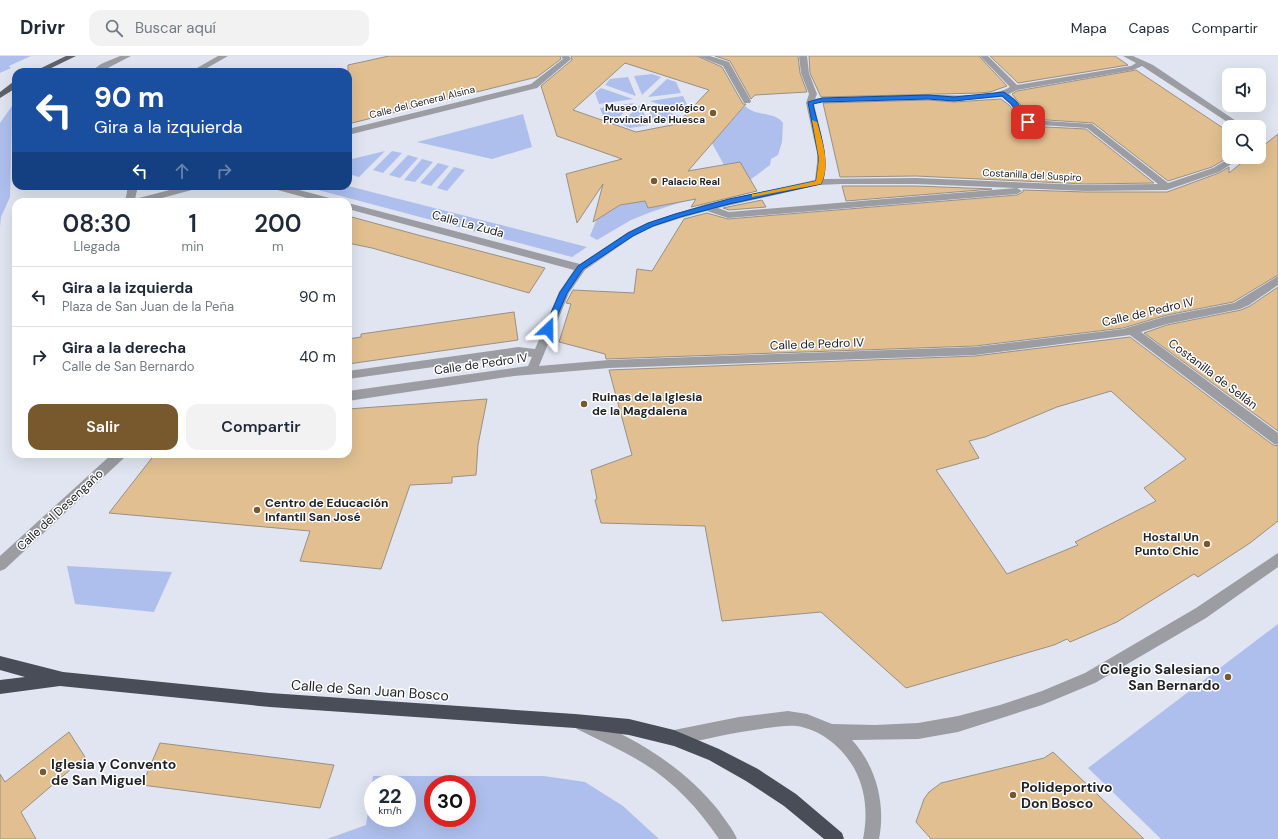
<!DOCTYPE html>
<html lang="es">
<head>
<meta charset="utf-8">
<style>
	:root { --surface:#fff; --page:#f2f2f3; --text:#1f2937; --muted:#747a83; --line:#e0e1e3; --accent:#77592d }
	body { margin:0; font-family:"DM Sans",sans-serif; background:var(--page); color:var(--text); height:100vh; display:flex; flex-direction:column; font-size:15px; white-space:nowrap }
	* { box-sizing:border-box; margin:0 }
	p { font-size:13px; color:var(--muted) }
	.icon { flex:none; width:22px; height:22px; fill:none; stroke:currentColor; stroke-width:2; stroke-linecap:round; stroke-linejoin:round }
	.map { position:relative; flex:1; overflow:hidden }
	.details { position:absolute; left:12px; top:142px; width:340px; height:260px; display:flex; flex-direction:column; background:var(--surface); border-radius:12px; box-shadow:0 4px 16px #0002 }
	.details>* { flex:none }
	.top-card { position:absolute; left:12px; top:12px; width:340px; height:122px; border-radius:12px; box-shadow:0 4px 16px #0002; background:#1a4fa0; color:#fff; overflow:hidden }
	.controls { position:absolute; left:1222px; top:12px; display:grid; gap:8px }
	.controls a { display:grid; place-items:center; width:44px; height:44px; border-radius:8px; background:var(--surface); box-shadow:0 4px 16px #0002; font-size:20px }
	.speed { position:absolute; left:364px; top:719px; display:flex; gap:8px; font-size:20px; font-weight:700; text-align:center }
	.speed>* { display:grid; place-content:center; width:52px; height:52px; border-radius:50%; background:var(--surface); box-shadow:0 4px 16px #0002; line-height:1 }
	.speed small { font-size:10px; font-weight:400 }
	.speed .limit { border:6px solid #d22; background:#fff; color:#111 }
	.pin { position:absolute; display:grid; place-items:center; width:34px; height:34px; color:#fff; margin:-17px; border-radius:8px; box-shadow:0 2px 6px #0006 }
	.me { position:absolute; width:44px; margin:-22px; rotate:23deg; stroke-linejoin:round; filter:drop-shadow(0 0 3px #0008) }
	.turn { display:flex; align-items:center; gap:14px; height:84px; padding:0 16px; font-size:18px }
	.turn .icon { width:52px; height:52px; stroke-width:2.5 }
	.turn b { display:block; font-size:28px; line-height:34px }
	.lanes { display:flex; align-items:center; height:38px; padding:0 16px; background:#0003; justify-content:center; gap:20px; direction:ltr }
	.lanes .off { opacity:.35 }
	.eta { display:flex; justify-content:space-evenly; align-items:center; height:68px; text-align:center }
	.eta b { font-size:24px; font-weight:600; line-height:28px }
	.cta { display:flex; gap:8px; margin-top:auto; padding:8px 16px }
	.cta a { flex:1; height:46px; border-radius:12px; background:var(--accent); color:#fff; font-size:16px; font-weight:600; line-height:46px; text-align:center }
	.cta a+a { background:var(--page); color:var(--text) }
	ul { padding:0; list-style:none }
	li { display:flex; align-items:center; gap:12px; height:60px; padding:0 16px; border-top:1px solid var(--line) }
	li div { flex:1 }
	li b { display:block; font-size:15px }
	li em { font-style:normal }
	header { display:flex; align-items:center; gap:24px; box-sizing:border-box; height:56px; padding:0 20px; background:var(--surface); border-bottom:1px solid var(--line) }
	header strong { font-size:19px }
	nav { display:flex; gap:22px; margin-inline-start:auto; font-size:14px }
	.search { width:280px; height:36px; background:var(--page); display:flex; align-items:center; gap:10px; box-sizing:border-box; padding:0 14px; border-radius:12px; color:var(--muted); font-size:15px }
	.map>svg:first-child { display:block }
	.green { fill:#aebfed; fill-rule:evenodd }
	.building { fill:#e1bf90; stroke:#989086; fill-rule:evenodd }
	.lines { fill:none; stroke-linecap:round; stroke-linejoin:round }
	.minor { fill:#9b9da2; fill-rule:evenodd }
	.major { fill:#5f626b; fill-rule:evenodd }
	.highway { fill:#494d57; fill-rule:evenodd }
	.route { fill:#1a73e8; stroke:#114b97 }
	.slow { fill:#f59e0b }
	.poi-dot { fill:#77592d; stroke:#fff; stroke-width:1.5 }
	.labels { text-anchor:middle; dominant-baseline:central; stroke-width:3; stroke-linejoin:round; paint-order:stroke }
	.far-street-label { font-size:10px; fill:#212327; stroke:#fff }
	.far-poi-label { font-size:10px; font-weight:bold; fill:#212327; stroke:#fff; text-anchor:end }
	.street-label { font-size:12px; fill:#212327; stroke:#fff }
	.poi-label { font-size:12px; font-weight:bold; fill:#212327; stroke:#fff; text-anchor:start }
	.near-poi-label { font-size:14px; font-weight:bold; fill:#212327; stroke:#fff; text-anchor:start }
	.near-street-label { font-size:14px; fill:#212327; stroke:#fff }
</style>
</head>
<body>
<header>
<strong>Drivr</strong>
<div class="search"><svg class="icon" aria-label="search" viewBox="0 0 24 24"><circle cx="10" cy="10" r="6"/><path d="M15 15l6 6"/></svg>Buscar aquí</div>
<nav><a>Mapa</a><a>Capas</a><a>Compartir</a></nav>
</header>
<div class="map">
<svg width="1278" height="783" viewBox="0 0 1278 783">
	<rect width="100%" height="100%" fill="#e0e5f1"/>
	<g class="green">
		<path d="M0 0H31L9 10 11 12 0 17Z"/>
		<path d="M652 18 661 21 642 39 634 20Z"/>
		<path d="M628 21 636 40 605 29 610 23Z"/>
		<path d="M667 23 676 26 681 37 648 41Z"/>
		<path d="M601 32 633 43 599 48 595 37Z"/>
		<path d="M683 40 688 51 683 57 650 45Z"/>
		<path d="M634 47 614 66 604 63 600 52Z"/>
		<path d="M646 48 679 60 673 66 655 68Z"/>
		<path d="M640 49 649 69 630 72 620 68Z"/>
		<path d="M12 50 10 141 1 161 0 171V67Z"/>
		<path d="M745 50C756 61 775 55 783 67L782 86 778 99 771 103 770 109 750 124 651 156 631 164 597 184 590 180 598 160 601 161 620 149 645 145 724 109 712 87Z"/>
		<path d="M523 58 532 91 492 103 417 86Z"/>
		<path d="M385 95 359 121 348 118V104Z"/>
		<path d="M392 95 402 97 383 117 373 114Z"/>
		<path d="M408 99 418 102 400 122 389 119Z"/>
		<path d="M422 103 433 106 415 126 404 124Z"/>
		<path d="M438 107 449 110 431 130 420 127Z"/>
		<path d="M454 111 465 114 447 135 437 132Z"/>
		<path d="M303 130H348L587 191 572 201Z"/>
		<path d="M67 510 172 516 154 556 75 548Z"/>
		<path d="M1278 568V783H1161L1088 712Z"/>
		<path d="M373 720H544L585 726 623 750 659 783H327L366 769ZM373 728H407V762H373ZM433 728H467V762H433Z"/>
	</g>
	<g class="building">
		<path d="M389 0H560L561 3 537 21 348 68V9Z"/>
		<path d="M571 0H697L722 11 743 48H746L688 115 740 106 757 135 691 151 696 143 648 152 645 145 620 149 593 166 603 128 577 167 566 118 622 103 557 80 541 30 572 4ZM625 7 709 34 677 68 636 76 573 54Z"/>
		<path d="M715 0H798L800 17 807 36 755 39 751 43 730 5Z"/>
		<path d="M809 0H979L1007 30 990 36 980 37 821 41 810 17Z"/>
		<path d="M990 0H1115L1128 9 1018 27Z"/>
		<path d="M1136 14 1229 76V101L1212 111 1168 125 1093 67 1032 63 1012 38 1017 35Z"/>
		<path d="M1001 43 1009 49 1025 70 1086 73 1154 127 1085 128 916 120 840 121 823 47 928 44 954 46Z"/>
		<path d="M1278 78V219L1233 246 1167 259 1123 272 975 290 606 303 605 298 559 286 571 248 566 247 573 234 634 237 637 213 652 215 684 163 707 157 728 163 1017 139 1023 136V134L1085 136H1167L1219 117 1229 111V117L1249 101H1259V93Z"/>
		<path d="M842 130H916L992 133 846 145Z"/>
		<path d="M762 144 766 151 729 154 723 152Z"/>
		<path d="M348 160 418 179 545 212 529 237 372 192 348 187Z"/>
		<path d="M1278 231V375L1144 277 1167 269 1241 254 1250 250Z"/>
		<path d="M514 256 518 284 348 308V283L361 281V278Z"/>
		<path d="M1130 281 1273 389 1278 390V465L1250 487 1198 521 1194 518 1117 566 1070 586 1067 583 1054 589 906 632 821 556 722 565 705 470 601 467 595 444 597 443 591 414 632 399 609 314 975 300ZM1111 335 1186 403 1144 432 1156 445 1075 486 1078 489 1007 518 936 414 979 402 969 385 985 381 1057 351Z"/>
		<path d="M487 343 478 389 476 419 452 421V427L410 429 381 513 300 505 310 475 109 457 155 398H348V353Z"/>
		<path d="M69 676 85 701 21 756 36 783H0V718L5 726Z"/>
		<path d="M160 687 334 709 320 752 142 729Z"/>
		<path d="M1053 696 1144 783H931L916 766 924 743 929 736 941 727 1044 702Z"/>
	</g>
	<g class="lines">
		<g class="minor">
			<path d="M120 0H131L100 16H90L101 8Z"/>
			<path d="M218 0H228L200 16H190Z"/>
			<path d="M561 0H569L571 3 537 32 348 79V73L531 28 563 3Z"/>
			<path d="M698 0H710L729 6 751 45 750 47H744L723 10Z"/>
			<path d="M799 0H807L809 17 817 38 815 43 821 42C856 41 891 39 925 39 951 38 987 44 1010 31L980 0H988L1017 29 1131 10 1136 7 1123 0H1133L1153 9 1245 71H1235L1142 10 1133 14 1017 34 1009 38 1016 44 1031 64 1092 68 1168 127 1213 112 1232 101H1242L1219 116 1167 134 1085 135 1017 132 1022 135 1017 138 728 162 707 155 681 162 653 171 634 180 585 214 569 237 539 310 609 304 975 291 1123 273 1167 260 1234 247 1278 220V229L1249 249 1240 253 1167 268 1141 276 1278 377V389L1274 388 1130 279 975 299 609 312 514 320 348 345V335L528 310 532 301 518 299 348 323V315L518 291 535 293 559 236 574 214 348 153V147L580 208 628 176 647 167 706 148 815 124 817 107V97L806 47 809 38 801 17ZM1002 41 1010 48 1025 68 1087 72 1158 128 1085 129 916 122 824 123 825 97 814 48 821 46 928 43 954 45ZM841 128H916L1016 132 729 156 718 152 819 129Z"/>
			<path d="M1259 80 1264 84 1259 88Z"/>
			<path d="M128 130H138L135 143 185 130H201L199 132 147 146H125Z"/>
			<path d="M268 130H284L337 144 339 146H322L270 132Z"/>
			<path d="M112 398H126L124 402 5 513 0 515V500Z"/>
			<path d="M1278 497V511L1206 562 1095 627 1042 649 958 676 918 683 852 684C876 710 886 748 879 783H863C868 759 866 734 854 712 842 691 821 674 797 670 787 669 777 671 767 672 735 676 705 683 674 690L669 687 666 682 669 677 674 674 739 661 788 655 807 658 832 668 875 669 918 667 958 660 1000 649 1042 635 1085 617 1196 552Z"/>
			<path d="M582 660C635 682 683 710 719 755 725 764 733 773 737 783H719C699 753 674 726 643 707 622 694 599 684 577 673L574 668 577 663Z"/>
		</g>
		<g class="major">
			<path d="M66 0H76L43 16H33Z"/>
			<path d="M13 26H16V32L0 42V36Z"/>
		</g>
		<path class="highway" d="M0 600 63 616 270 637 575 658 629 663 674 674 719 693 758 713 796 738 842 777 844 783H824L784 750 746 725 709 704 674 690 629 679 575 672 270 651 60 630 0 638V624L25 621 0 614Z"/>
	</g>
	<path class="route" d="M1004 36 1016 45 1032 66 1031 68H1026L1011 48 1002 40 954 45 928 43 822 46 813 48C818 71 832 107 821 128L729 148 680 161 653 170 633 180 583 213 567 237 551 275 548 276 544 273 560 236 578 210 628 177 648 167 675 158 729 143 816 125 819 103 808 46 822 42 928 39 954 41Z"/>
	<path class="slow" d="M812 64 817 66C822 85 831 109 821 128L752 141V138H755L816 125 819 103Z"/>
	<g class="poi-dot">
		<circle cx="713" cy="57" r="4"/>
		<circle cx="654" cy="125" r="4"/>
		<circle cx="584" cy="348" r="4"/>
		<circle cx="257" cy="454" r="4"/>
		<circle cx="1207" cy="488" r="4"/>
		<circle cx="1228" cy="621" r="4"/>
		<circle cx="43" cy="716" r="4"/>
		<circle cx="1013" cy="739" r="4"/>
	</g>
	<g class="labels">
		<g class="far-street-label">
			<text transform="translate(422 46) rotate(-14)">Calle del General Alsina</text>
			<text transform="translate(1032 119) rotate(3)">Costanilla del Suspiro</text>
		</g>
		<g class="far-poi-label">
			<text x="705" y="51">Museo Arqueológico<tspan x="705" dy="12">Provincial de Huesca</tspan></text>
			<text x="662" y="125" text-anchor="start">Palacio Real</text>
		</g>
		<g class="street-label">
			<text transform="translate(468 168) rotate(15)">Calle La Zuda</text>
			<text transform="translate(1148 256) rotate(-13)">Calle de Pedro IV</text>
			<text transform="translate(817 288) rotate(-2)">Calle de Pedro IV</text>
			<text transform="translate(481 308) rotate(-8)">Calle de Pedro IV</text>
			<text transform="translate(1213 318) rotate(37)">Costanilla de Sellán</text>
			<text transform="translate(60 454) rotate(-43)">Calle del Desengaño</text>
		</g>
		<g class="poi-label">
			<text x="592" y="341">Ruinas de la Iglesia<tspan x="592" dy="14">de la Magdalena</tspan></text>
			<text x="265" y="447">Centro de Educación<tspan x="265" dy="14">Infantil San José</tspan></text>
			<text x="1199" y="481" text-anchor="end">Hostal Un<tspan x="1199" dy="14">Punto Chic</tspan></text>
		</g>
		<g class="near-poi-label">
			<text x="1220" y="613" text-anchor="end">Colegio Salesiano<tspan x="1220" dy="16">San Bernardo</tspan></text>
			<text x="51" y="708">Iglesia y Convento<tspan x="51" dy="16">de San Miguel</tspan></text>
			<text x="1021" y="731">Polideportivo<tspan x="1021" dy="16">Don Bosco</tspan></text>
		</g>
		<g class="near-street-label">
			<text transform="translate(370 634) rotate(4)">Calle de San Juan Bosco</text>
		</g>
	</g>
</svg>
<div class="controls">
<a><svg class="icon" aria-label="sound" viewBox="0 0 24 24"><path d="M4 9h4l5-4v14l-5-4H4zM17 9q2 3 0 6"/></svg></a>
<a><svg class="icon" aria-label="search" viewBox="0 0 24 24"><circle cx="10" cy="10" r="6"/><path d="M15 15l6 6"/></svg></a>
</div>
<div class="speed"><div>22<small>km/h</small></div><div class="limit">30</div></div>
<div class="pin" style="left:1028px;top:66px;background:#d93025"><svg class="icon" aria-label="arrive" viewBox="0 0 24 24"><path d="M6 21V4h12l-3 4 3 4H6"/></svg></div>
<svg class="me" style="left:548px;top:273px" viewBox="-20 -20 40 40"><path d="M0-17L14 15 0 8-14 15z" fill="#1a73e8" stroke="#fff" stroke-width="4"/></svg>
<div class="top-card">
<div class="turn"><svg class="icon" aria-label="left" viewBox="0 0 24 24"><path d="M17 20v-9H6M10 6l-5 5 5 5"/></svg><div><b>90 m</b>Gira a la izquierda</div></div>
<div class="lanes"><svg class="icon" aria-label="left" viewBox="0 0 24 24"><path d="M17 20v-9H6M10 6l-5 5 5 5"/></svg><svg class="icon off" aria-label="ahead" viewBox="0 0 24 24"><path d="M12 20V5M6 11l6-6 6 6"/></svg><svg class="icon off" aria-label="right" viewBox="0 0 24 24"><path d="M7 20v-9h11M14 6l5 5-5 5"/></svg></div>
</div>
<section class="details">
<div class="eta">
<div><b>08:30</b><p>Llegada</p></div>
<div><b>1</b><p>min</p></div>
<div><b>200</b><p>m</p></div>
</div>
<ul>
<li><svg class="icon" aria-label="left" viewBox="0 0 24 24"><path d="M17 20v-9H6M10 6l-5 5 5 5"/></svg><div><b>Gira a la izquierda</b><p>Plaza de San Juan de la Peña</p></div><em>90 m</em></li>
<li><svg class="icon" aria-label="right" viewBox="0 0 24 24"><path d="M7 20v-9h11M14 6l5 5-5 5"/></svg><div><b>Gira a la derecha</b><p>Calle de San Bernardo</p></div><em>40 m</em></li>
</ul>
<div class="cta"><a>Salir</a><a>Compartir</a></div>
</section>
</div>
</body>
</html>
